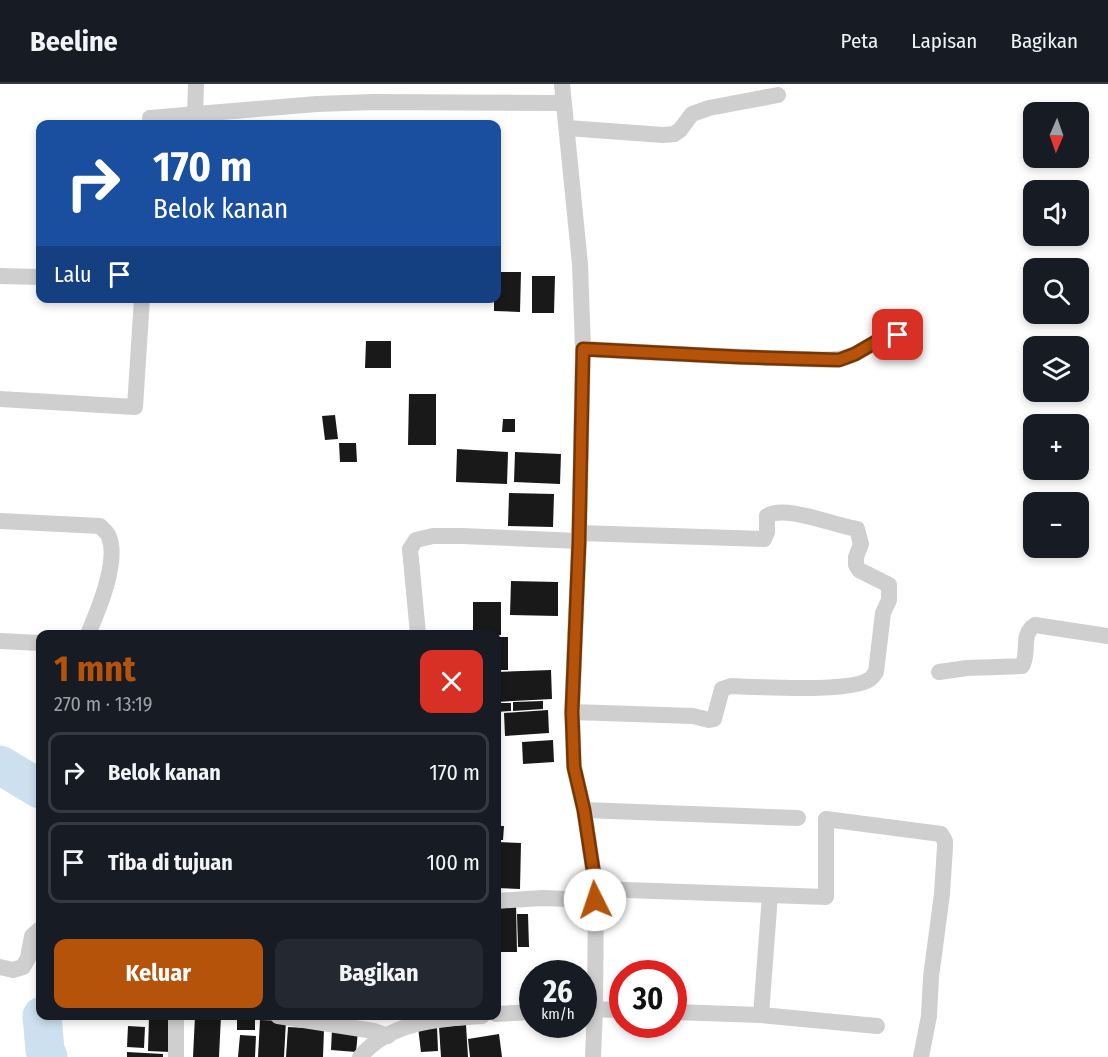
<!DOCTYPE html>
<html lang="id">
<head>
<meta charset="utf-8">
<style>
	:root { --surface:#171b24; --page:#242831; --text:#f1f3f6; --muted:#9ea1a6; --line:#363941; --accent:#b45309 }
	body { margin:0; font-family:"Fira Sans Condensed",sans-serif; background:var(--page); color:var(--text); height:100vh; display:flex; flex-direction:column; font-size:22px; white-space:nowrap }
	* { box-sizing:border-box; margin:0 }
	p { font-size:20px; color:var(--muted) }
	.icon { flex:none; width:33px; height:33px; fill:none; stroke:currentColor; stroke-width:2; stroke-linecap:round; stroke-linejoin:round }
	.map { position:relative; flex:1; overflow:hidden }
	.side { position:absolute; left:36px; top:546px; width:465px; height:390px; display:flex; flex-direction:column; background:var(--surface); border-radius:12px; box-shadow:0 3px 9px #0003 }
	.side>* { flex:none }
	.top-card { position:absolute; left:36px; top:36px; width:465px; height:183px; border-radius:12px; box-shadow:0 3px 9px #0003; background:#1a4fa0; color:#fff; overflow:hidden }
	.needle { width:39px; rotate:182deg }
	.tools { position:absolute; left:1023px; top:18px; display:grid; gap:12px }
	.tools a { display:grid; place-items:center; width:66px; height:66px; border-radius:12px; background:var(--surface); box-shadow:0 3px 9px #0003; font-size:30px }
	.speed { position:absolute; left:519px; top:876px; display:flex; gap:12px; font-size:30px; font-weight:700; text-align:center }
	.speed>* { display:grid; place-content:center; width:78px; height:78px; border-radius:50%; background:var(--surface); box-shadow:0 3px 9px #0003; line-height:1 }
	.speed small { font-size:15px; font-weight:400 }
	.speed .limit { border:9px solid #d22; background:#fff; color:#111 }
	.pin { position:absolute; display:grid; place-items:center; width:51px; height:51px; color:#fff; margin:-26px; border-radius:12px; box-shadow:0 3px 9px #0006 }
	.me { position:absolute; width:66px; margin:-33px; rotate:356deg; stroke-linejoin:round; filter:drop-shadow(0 0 4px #0008) }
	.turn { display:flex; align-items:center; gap:21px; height:126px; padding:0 18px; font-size:27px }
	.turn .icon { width:78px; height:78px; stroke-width:2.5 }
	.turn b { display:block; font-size:42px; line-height:51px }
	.then { display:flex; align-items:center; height:57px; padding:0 18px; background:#0003; gap:12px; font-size:22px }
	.round { display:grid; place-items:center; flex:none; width:63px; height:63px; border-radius:12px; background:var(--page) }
	.headline { display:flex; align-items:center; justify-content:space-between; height:102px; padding:0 18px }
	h1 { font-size:36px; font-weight:700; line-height:45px; color:var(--accent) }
	.primary-button { display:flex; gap:12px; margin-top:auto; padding:12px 18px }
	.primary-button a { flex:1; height:69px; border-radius:12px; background:var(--accent); color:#fff; font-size:24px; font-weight:700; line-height:69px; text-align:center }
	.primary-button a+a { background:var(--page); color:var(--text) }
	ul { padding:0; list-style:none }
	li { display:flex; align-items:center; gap:18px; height:81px; margin:0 12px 9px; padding:0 6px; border:3px solid var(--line); border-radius:12px }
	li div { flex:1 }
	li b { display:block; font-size:22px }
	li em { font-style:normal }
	header { display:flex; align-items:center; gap:36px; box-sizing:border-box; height:84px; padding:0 30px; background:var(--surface); border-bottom:2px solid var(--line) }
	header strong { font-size:28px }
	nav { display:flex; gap:33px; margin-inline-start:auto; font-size:21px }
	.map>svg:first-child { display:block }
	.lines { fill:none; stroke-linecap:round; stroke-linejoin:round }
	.river { stroke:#cde0ef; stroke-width:39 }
	.building { fill:#191919 }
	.street { stroke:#cfcfcf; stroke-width:16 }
	.route-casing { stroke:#753606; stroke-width:15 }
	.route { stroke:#b45309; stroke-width:10 }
</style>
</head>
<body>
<header>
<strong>Beeline</strong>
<nav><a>Peta</a><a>Lapisan</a><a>Bagikan</a></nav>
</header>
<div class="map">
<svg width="1108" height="973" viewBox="0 0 1108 973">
	<rect width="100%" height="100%" fill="#fff"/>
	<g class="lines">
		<g class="river">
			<path d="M0 681 40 705"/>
			<path d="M42 932 45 966 48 973"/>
		</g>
	</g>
	<g class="building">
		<path d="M496 188H521L520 228 494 227V214H496Z"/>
		<path d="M532 192H555L554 229H532Z"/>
		<path d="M366 257H391V284H365Z"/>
		<path d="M409 310H436V361H408Z"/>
		<path d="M335 331 338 355 325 356 322 332Z"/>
		<path d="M503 335H515V348H502Z"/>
		<path d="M339 359H356L357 378H340Z"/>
		<path d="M457 365 508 368 507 400 456 398Z"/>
		<path d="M515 368 561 370 560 400 514 398Z"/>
		<path d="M509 409 554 410 553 443 508 442Z"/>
		<path d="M511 497 558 498V532L510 531Z"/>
		<path d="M473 518H501V551L473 550Z"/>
		<rect x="496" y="553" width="12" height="33"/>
		<path d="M551 586 552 615 496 618V588Z"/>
		<path d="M543 617V625L513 627V618Z"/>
		<path d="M496 619H511V627L496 628Z"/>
		<path d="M548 626 549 649 505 652 504 629Z"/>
		<path d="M553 656 554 678 523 680 522 658Z"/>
		<path d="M496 742H504L503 756H496Z"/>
		<path d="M496 758 521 759 520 805 496 804Z"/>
		<path d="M501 819H516L517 868H501Z"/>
		<rect x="496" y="823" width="3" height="40"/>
		<path d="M517 830H528L529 863H518Z"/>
		<path d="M149 932H172L170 968 148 967Z"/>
		<path d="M195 932H221L219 973H193Z"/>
		<rect x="237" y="932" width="18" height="14"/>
		<path d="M260 936 286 937 284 973H258Z"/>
		<path d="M466 941 468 973H441L439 943Z"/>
		<path d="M128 942 145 943 144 964 127 963Z"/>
		<path d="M437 942 438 967 421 968 418 943Z"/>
		<path d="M288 943 324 945 323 973H286Z"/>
		<path d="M332 945 358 947 356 968 331 966Z"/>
		<path d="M499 950 502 973H470L468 955Z"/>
		<path d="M240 951 256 952 255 973H238Z"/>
		<path d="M127 968 163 970V973H127Z"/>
	</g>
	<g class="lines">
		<g class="street">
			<path d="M562 0 580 180 583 265 579 457 572 628 574 683 584 726 596 805 595 925 593 973"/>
			<path d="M195 30 196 0"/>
			<path d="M150 34 317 20 374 18 563 19"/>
			<path d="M567 44 663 51 674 50 680 46 692 30 709 24 778 11"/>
			<path d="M0 192 40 193"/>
			<path d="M583 265C646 268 709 272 772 274 793 274 816 277 837 275 863 273 876 249 905 252"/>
			<path d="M0 315 135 323 142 214"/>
			<path d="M0 437 100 442C103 445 108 449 109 453 119 478 98 527 88 550"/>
			<path d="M418 550 410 465 416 456 433 452H462L579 457"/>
			<path d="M0 557 40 559"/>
			<path d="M939 588 967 584 1022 582C1030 569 1020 550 1035 541L1108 552"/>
			<path d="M572 628 693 632 709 636 714 635 722 605 731 602C757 603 852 609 870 595 872 594 874 590 876 588L883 529 889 516V501L859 486 856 481V473L861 460 857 445C835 442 785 420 767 432V448L764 455 579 449"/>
			<path d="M584 726 798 734"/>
			<path d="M596 805 826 813V735L941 750 945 757V763L942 810 931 893 929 932 921 973"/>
			<path d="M496 817 542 814 595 816"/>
			<path d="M0 883 13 886 23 883 28 874 32 852 40 845"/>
			<path d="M584 925 622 926"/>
			<path d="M674 928 761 931 877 942"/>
			<path d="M496 930 532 928"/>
			<path d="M761 931 770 811"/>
			<path d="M176 932V973"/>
			<path d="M278 932 374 947 388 952"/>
			<path d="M360 973C390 937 439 935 482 932"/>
		</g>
	</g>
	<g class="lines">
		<g class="route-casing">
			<path id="route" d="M595 816 596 805 584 726 574 683 572 628 579 457 583 265 740 273 839 276 855 270 879 256 898 251"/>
		</g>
		<use href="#route" class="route"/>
	</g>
</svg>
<div class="tools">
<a><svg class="needle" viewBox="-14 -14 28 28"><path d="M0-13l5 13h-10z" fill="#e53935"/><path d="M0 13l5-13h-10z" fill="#9ea1a6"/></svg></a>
<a><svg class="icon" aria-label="sound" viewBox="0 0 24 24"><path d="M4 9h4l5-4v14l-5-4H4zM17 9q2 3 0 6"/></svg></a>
<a><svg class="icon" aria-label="search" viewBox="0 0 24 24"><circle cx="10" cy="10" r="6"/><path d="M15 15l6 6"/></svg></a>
<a><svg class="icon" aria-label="layers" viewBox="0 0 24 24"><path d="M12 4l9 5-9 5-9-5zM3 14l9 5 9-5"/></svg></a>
<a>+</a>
<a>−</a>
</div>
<div class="speed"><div>26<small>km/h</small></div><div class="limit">30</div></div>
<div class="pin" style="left:898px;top:251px;background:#d93025"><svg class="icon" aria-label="arrive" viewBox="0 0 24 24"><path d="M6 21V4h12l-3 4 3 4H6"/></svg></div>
<svg class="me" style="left:595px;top:816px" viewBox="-20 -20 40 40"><circle r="19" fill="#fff"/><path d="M0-13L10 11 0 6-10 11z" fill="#b45309"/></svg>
<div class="top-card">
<div class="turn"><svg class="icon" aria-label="right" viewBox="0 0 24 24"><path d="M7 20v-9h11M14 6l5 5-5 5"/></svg><div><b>170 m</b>Belok kanan</div></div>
<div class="then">Lalu<svg class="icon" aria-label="arrive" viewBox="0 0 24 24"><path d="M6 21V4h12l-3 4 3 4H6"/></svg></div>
</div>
<section class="side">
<div class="headline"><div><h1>1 mnt</h1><p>270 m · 13:19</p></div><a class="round" style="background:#d93025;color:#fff"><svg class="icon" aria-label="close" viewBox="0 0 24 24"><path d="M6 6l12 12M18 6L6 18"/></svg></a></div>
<ul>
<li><svg class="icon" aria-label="right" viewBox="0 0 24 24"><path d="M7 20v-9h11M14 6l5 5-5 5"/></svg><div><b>Belok kanan</b></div><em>170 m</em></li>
<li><svg class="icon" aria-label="arrive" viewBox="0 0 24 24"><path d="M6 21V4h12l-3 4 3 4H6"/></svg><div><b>Tiba di tujuan</b></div><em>100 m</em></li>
</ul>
<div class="primary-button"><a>Keluar</a><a>Bagikan</a></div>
</section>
</div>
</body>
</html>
